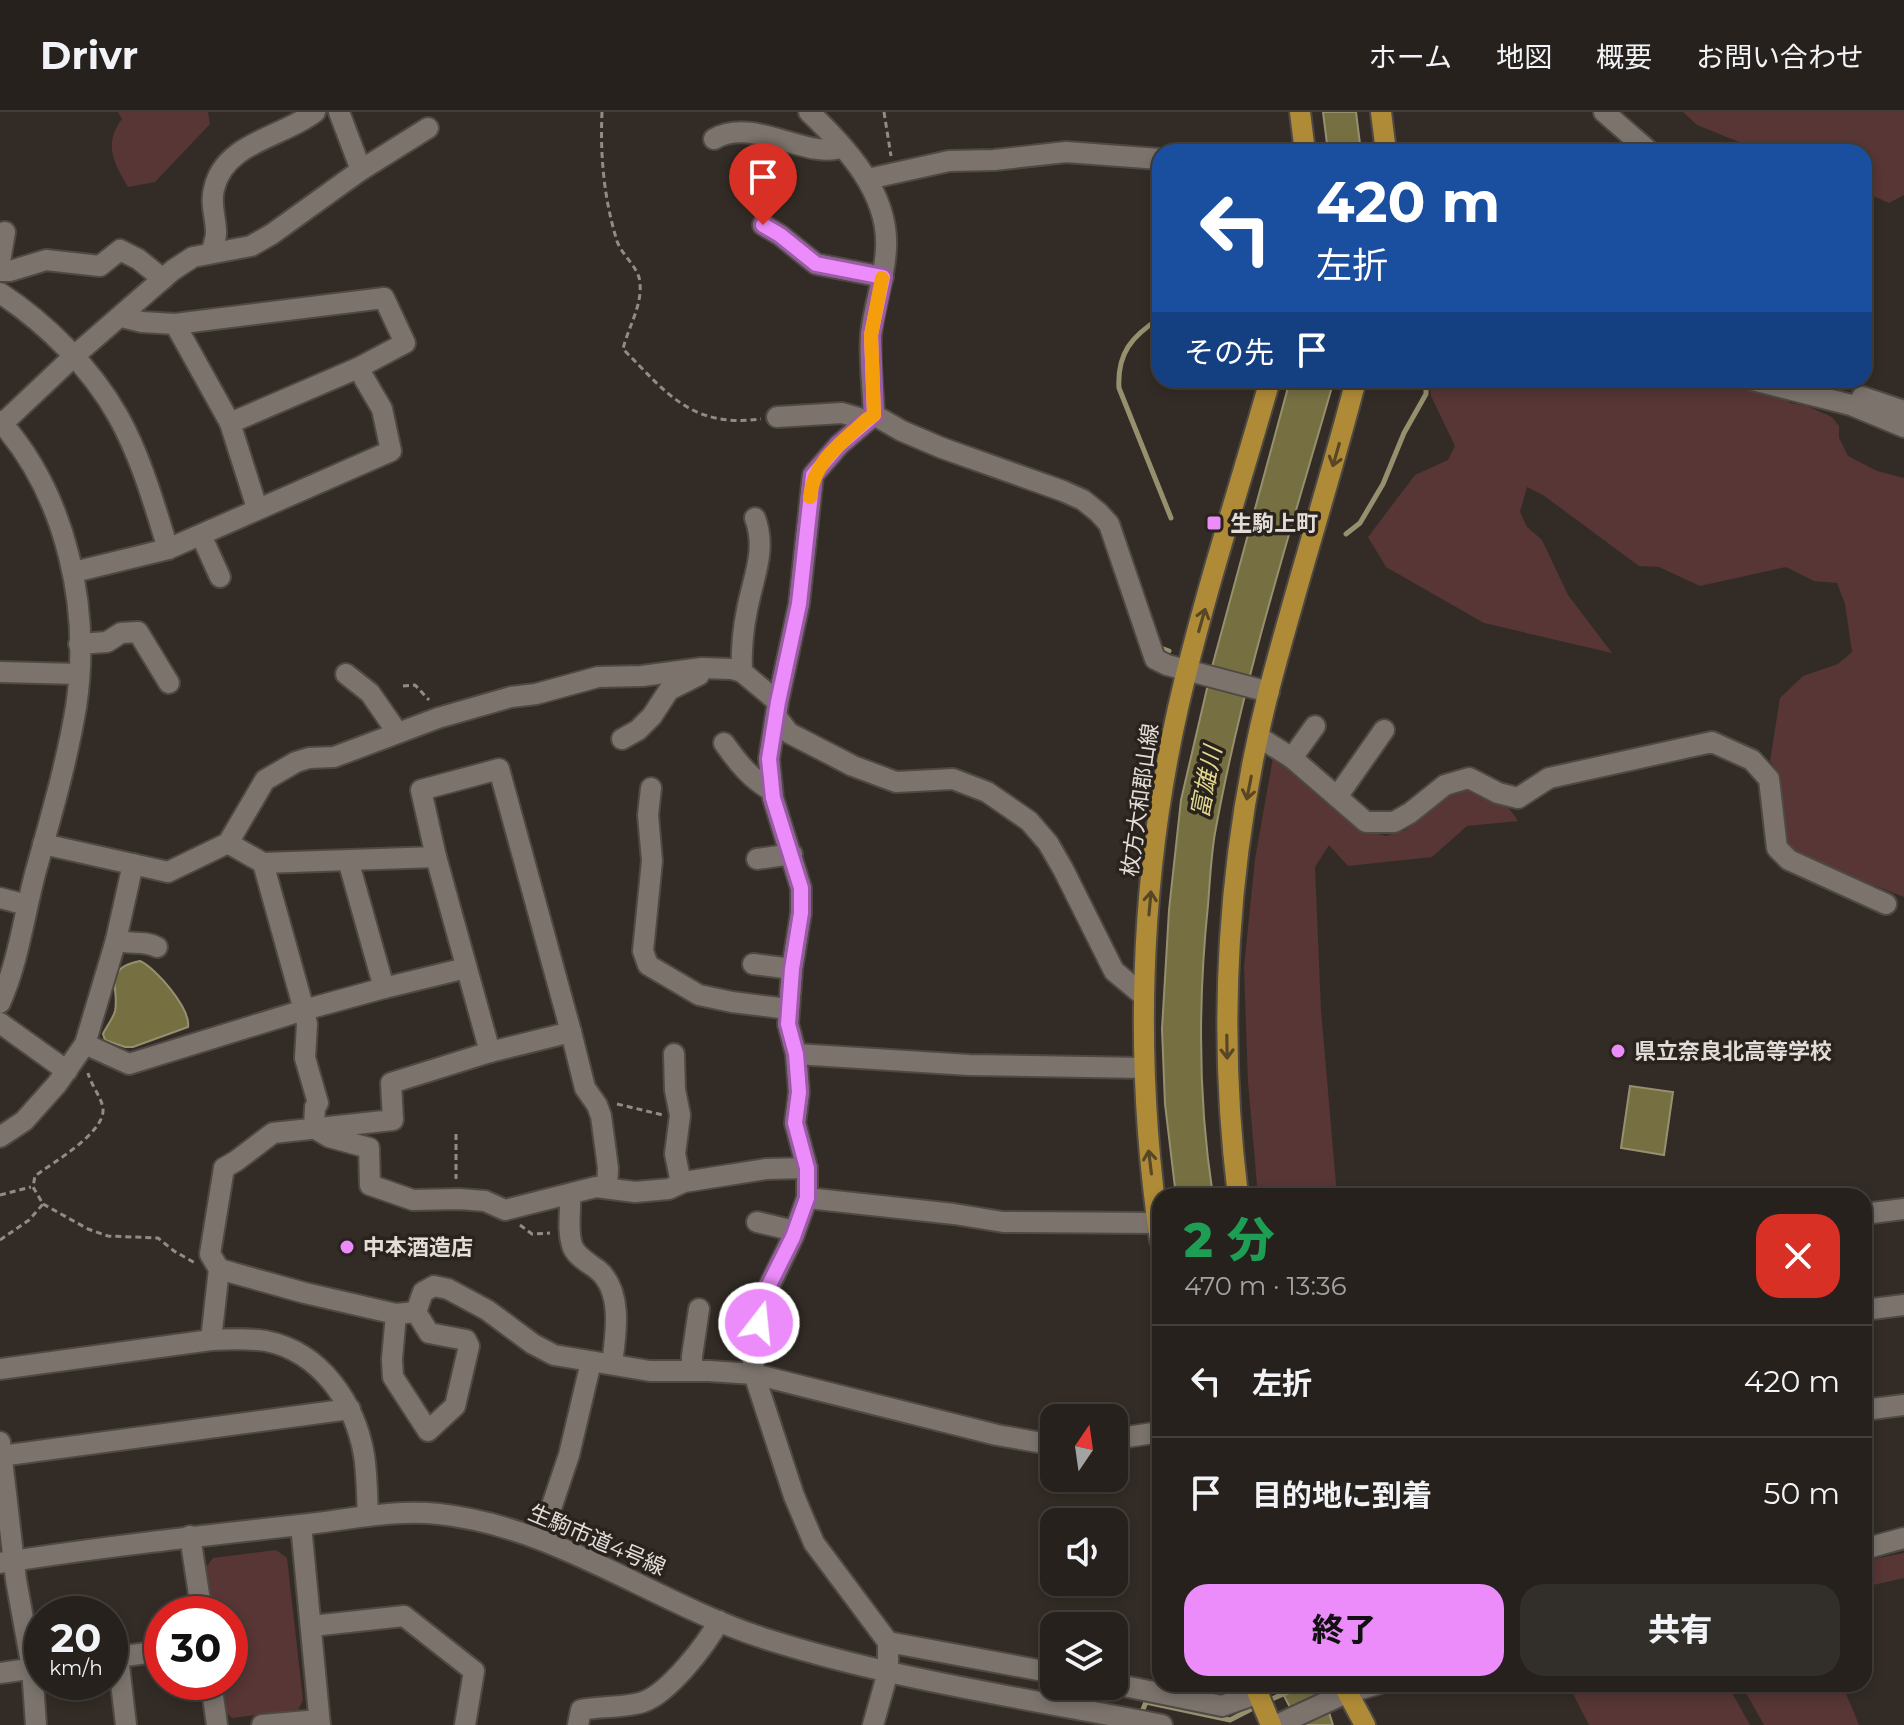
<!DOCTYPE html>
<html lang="ja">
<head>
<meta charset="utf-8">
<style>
	:root { --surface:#26211c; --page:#322e29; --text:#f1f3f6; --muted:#a4a3a3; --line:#423e3b; --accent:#ec8cfb }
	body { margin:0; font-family:Montserrat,"Noto Sans JP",sans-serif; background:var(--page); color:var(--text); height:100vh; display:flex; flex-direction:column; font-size:30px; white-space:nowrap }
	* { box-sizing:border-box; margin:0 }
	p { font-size:26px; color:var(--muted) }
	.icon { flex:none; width:44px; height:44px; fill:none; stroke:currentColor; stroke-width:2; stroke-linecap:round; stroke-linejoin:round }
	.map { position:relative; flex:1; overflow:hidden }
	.drawer { position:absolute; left:1152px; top:1076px; width:720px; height:504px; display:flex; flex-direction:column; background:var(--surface); border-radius:24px; box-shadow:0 4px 12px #0003,0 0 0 2px var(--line) }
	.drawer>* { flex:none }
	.guide { position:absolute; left:1152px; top:32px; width:720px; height:244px; border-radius:24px; box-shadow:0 4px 12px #0003,0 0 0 2px var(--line); background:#1a4fa0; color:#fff; overflow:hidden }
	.needle { width:52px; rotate:13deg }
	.buttons { position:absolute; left:1040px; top:1292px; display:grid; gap:16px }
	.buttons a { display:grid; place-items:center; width:88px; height:88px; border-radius:16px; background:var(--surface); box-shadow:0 4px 12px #0003,0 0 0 2px var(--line); font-size:40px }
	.speed { position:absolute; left:24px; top:1484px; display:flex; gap:16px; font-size:40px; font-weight:700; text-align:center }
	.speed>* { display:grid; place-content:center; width:104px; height:104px; border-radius:50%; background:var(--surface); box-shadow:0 4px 12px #0003,0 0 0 2px var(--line); line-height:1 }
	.speed small { font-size:20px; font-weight:400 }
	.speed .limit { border:12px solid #d22; background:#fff; color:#111 }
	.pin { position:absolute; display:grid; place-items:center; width:68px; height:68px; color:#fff; margin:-82px -34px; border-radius:50% 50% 50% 0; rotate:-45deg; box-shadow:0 0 8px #0007 }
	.pin .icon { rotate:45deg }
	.me { position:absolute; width:88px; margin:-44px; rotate:16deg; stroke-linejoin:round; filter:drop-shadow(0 0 6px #0008) }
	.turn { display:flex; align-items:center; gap:28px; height:168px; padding:0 32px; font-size:36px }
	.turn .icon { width:104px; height:104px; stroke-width:2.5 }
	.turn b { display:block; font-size:56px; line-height:68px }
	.then { display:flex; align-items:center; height:76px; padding:0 32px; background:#0003; gap:16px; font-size:30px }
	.round { display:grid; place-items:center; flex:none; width:84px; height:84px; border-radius:24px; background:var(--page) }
	.head { display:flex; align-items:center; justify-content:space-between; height:136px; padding:0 32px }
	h1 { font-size:48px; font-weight:800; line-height:60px; color:#1e9e55 }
	.button { display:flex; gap:16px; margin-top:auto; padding:16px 32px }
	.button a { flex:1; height:92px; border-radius:24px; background:var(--accent); color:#111; font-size:32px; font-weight:800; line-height:92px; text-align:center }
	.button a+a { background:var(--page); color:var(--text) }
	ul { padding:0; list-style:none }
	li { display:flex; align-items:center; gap:24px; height:112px; padding:0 32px; border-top:2px solid var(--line) }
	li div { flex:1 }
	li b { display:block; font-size:30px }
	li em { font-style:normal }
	header { display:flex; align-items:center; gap:48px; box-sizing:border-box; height:112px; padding:0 40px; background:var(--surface); border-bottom:2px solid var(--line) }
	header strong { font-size:38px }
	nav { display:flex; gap:44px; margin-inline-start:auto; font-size:28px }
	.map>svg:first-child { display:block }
	.green { fill:#573635 }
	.water { fill:#756f42; stroke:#96906f; stroke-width:2 }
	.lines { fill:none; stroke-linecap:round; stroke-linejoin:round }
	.stream { stroke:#96906f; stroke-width:5 }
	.minor-casing { stroke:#4f4944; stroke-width:24 }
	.major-casing { stroke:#4f4944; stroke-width:24 }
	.path { stroke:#918b86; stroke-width:3; stroke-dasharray:6 4; stroke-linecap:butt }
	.minor { stroke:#7b736c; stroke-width:20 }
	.major { stroke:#b08b37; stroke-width:20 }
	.oneway { stroke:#584726 }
	.route-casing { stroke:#995ba3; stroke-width:20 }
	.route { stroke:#ec8cfb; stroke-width:14 }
	.slow { stroke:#f59e0b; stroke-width:14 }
	.poi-dot { fill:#ec8cfb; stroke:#29221d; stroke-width:3 }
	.labels { text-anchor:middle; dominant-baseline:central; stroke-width:7; stroke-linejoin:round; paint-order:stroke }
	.poi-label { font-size:22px; font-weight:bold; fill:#e2ddd9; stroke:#29221d; text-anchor:start }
	.street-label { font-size:22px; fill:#e2ddd9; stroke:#29221d }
	.water-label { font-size:24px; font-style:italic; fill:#e2d78e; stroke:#29221d }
</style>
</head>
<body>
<header>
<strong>Drivr</strong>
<nav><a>ホーム</a><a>地図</a><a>概要</a><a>お問い合わせ</a></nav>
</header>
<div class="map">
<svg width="1904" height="1613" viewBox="0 0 1904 1613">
	<rect width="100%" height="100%" fill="#332c26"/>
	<g class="green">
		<path d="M118 0H208L210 12 155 70 128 75C114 51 103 32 122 7Z"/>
		<path d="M1683 0H1904V83L1889 91 1864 80V40H1764L1697 13Z"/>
		<path d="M1429 268H1726L1777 281 1790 291 1807 294 1832 305 1839 314V326L1848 344 1877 359 1904 366V785L1790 740 1781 731C1781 704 1788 671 1770 649L1780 586 1803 564 1838 552 1852 540 1845 492 1837 471 1814 469 1786 455 1700 474 1659 455 1639 454 1543 383 1527 375 1520 400 1527 415 1542 428 1568 483 1612 541 1484 511 1386 455 1368 425 1415 363 1448 348 1455 334 1431 284Z"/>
		<path d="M1273 646 1300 661 1359 717 1386 724 1406 718 1433 688 1461 673C1487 679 1504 686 1518 709L1467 714 1432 745 1348 754 1329 733 1315 755 1321 898 1337 1084H1258L1248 970 1244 855 1255 747Z"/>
		<path d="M276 1438 287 1446 303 1588 298 1598 232 1606 222 1597 219 1570H230V1502H212L206 1455 213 1446Z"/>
		<path d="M1904 1441V1466L1864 1475V1449Z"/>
		<path d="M1568 1572H1727L1750 1613H1589Z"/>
		<path d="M1741 1572H1842L1859 1613H1764Z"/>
	</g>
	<g class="water">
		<path d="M1323 0H1356L1361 40H1328Z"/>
		<path d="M1290 268H1334C1291 418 1243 567 1215 721 1211 744 1210 769 1208 793 1198 890 1198 988 1213 1084H1176L1165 992 1162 917 1169 798 1181 688 1212 555Z"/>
		<path d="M140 849C156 856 191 897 188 915L133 935H125L105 928 103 922C106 915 113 907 115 899 120 876 101 857 140 849Z"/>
		<path d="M1630 974 1673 980 1664 1043 1621 1036Z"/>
		<path d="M1278 1572H1320L1333 1613H1299Z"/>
	</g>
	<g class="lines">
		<g class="stream">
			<path d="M1157 86 1160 106"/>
			<path d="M1160 206C1132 224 1117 241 1119 276L1171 406"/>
			<path d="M1346 422 1360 411 1383 372 1404 321 1426 282V268"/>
			<path d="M1158 535 1169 539"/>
			<path d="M1267 1589 1288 1580"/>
			<path d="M1140 1605 1146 1590 1230 1608 1259 1593"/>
		</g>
		<g class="minor-casing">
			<g id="minor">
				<path d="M339 0 361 58"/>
				<path d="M809 0C846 35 889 81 886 136 885 166 874 193 871 222 869 248 873 277 874 303L902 319 942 336 1063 379 1083 388 1098 400 1109 412 1155 547 1167 553 1269 580"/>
				<path d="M1604 0 1650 40"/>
				<path d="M714 27C754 4 809 49 842 35"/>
				<path d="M868 67 949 49 994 48 1066 40 1160 47"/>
				<path d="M763 113 780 123 816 152 883 165"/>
				<path d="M212 139C213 133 216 127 216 121 216 106 210 92 214 77 224 30 284 25 315 0"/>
				<path d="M0 150 5 120"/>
				<path d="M0 159H10L46 148 100 154 120 138 138 147 163 167"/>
				<path d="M0 181C46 211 91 256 118 304 141 345 154 392 168 437"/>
				<path d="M175 212 230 311 257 396"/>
				<path d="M1753 268 1851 293 1904 315"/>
				<path d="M1862 285 1904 299"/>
				<path d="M777 305 842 301 866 308"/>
				<path d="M0 309C67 384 91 497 76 595 67 650 50 708 35 762 24 804 18 851 0 891"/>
				<path d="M230 311 358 256"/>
				<path d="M0 314 73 245 173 158 193 145 251 134 272 122 361 58 428 16"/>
				<path d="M201 423 220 465"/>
				<path d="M74 460 168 437 391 339 382 297 358 256 405 231 384 186 175 212 142 210 122 205"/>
				<path d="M79 532 107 530 121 521 138 520 169 571"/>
				<path d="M0 560 78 562"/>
				<path d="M742 560C741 539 743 518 747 498 753 466 767 438 755 406"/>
				<path d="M346 562 370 581 397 620"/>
				<path d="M776 604 789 621 853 654 896 670 953 667 987 680 1029 709 1048 731 1063 757 1114 859 1144 884"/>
				<path d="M1259 625 1292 646 1366 710H1394L1410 701 1445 673 1469 666 1498 681 1518 686 1549 666 1712 630 1752 648 1769 667 1777 736 1789 748 1886 792"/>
				<path d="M622 627 638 618 652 604 669 578 699 563"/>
				<path d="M724 631C738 651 751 667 772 679"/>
				<path d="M1292 646 1315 614"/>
				<path d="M651 676 648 703 652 749 643 839 648 853 699 883 732 890 788 897"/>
				<path d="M1337 685 1384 618"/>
				<path d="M43 732 168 760 228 731 265 668 296 650 309 646 334 645 438 606 511 585 536 582 598 565 642 564 702 556 732 557 742 560 778 590"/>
				<path d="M436 745 490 940"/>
				<path d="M757 747 792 742"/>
				<path d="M0 786 27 793"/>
				<path d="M116 828C130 833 144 828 157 835"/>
				<path d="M753 852 792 857"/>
				<path d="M384 876 466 856"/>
				<path d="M0 911 67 959"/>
				<path d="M571 920 585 976 597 993 601 1004 608 1056 607 1076"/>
				<path d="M85 932 129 952 304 898 263 751 228 731"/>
				<path d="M674 942 675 978 680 1003 675 1042 681 1071"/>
				<path d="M796 942 969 953 1144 956"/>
				<path d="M314 1016 329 1025 369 1036 370 1073 413 1088 459 1087 485 1089 505 1098 596 1075 635 1080 669 1077 684 1070 766 1057 807 1056"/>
				<path d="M314 1016 315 995 318 991 305 946 307 912 304 898 384 876 348 748"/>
				<path d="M0 1025 24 1009 57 972 85 932 116 828 133 752"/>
				<path d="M570 1083C571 1100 567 1117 572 1133 575 1144 589 1151 598 1158 623 1179 616 1222 612 1252"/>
				<path d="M807 1086 954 1102 1003 1110 1157 1111"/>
				<path d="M1864 1102 1904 1097"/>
				<path d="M757 1110 795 1119"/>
				<path d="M219 1157 305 1181 396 1202 416 1200 429 1221 466 1228 469 1234 455 1294 428 1319 393 1265 392 1247 396 1202"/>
				<path d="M1864 1198 1904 1193"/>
				<path d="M416 1200 423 1180 434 1174 448 1177 487 1198 533 1232 554 1243 650 1259H709L754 1262 997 1323 1054 1333"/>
				<path d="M211 1228 219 1157 210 1142 224 1056 236 1049 273 1021 393 1008 391 971 490 940 571 920 499 657 421 678 436 745 263 751"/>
				<path d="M0 1257 211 1228C229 1227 247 1226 266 1229 321 1240 355 1291 364 1343 367 1363 367 1384 368 1404"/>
				<path d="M692 1259V1244L699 1197"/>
				<path d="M1864 1298 1904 1293"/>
				<path d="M1114 1327 1160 1320"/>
				<path d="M0 1330 16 1468 32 1556 36 1613"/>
				<path d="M0 1344 350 1297"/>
				<path d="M301 1413 320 1613"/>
				<path d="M190 1424 202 1502"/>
				<path d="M541 1426 569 1343 591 1250"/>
				<path d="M1864 1437 1904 1426"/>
				<path d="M0 1451C100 1435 200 1424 300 1413 346 1408 393 1397 439 1402 558 1415 654 1491 766 1527 895 1568 1030 1587 1162 1613"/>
				<path d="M312 1514 404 1504 474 1559 465 1613"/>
				<path d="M888 1530 1054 1561"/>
				<path d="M118 1545 126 1613"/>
				<path d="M110 1546 162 1539"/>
				<path d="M0 1561 42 1555"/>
				<path d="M211 1570 217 1613"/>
				<path d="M1114 1572 1222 1594 1259 1581"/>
				<path d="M262 1613 319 1608"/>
				<path d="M578 1613 581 1598C600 1594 626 1596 643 1590 669 1581 706 1533 719 1509"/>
				<path d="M873 1613 888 1560V1530L814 1431 794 1384 754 1262 753 1249 762 1189 793 1125 807 1086V1056L795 1011 799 980 796 942 788 912 792 857 801 801V776L773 686 769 647 778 590 799 492 813 363 839 333 874 303"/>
				<path d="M1277 1613 1346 1581 1378 1572"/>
			</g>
		</g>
		<g class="major-casing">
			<g id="major">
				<path d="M1300 0 1305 40"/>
				<path d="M1381 0 1386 40"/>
				<path d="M1238 1084C1217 916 1227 742 1269 578 1296 474 1329 372 1356 268"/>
				<path d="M1160 1128C1134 952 1139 770 1178 596 1203 486 1239 377 1270 268"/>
				<path d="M1254 1572 1271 1613"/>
				<path d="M1343 1572 1365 1613"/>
			</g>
		</g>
		<g class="path">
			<path d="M602 0C600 44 604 87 617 129 622 144 640 156 640 172 642 194 628 216 623 237 668 282 691 316 761 307"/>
			<path d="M884 0 891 44"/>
			<path d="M403 574 415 573 429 588"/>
			<path d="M617 992 663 1003"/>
			<path d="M456 1022V1067"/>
			<path d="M0 1083 31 1075"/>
			<path d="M43 1092 88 1117 108 1124 158 1126 174 1139 195 1151"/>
			<path d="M520 1113 532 1122 550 1121"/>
			<path d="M0 1128 29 1108 43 1092 33 1075 35 1064C52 1051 105 1021 103 997 102 986 91 973 88 961"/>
		</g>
		<use href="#minor" class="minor"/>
		<use href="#major" class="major"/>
	</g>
	<defs><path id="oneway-shaft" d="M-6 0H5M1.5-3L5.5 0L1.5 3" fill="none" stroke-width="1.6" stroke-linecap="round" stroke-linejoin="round" transform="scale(2)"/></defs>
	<g class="oneway">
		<use href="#oneway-shaft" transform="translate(1336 343) rotate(106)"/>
		<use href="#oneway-shaft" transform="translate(1202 508) rotate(-74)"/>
		<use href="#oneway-shaft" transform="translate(1249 676) rotate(101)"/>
		<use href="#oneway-shaft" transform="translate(1150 791) rotate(-85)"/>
		<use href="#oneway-shaft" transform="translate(1227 935) rotate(89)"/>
		<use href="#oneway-shaft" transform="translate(1150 1050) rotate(-97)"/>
	</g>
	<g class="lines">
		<g class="route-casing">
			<path id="route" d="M759 1211 765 1181 793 1125 807 1086V1056L795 1011 799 980 796 942 788 912 792 857 801 801V776L773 686 769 647 778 590 799 492 813 363 839 333 874 303 871 223 883 165 816 152 780 123 763 113"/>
		</g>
		<use href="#route" class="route"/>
		<path class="slow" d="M810 385C814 348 841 332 866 308L874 303 871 223 882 166"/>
	</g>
	<g class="poi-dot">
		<rect x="1206" y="403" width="16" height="16" rx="4"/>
		<circle cx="1618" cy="939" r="8"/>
		<circle cx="347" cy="1135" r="8"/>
	</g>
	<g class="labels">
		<g class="poi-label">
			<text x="1230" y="411">生駒上町</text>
			<text x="1634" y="939">県立奈良北高等学校</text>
			<text x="363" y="1135">中本酒造店</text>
		</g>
		<g class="street-label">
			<text transform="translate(1140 688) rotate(-82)">枚方大和郡山線</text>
			<text transform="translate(597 1428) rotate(23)">生駒市道4号線</text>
		</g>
		<g class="water-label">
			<text transform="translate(1206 670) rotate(-79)">富雄川</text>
		</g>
	</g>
</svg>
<div class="buttons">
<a><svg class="needle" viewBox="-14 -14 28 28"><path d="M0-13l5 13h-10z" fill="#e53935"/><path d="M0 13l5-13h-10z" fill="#a4a3a3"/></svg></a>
<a><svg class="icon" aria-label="sound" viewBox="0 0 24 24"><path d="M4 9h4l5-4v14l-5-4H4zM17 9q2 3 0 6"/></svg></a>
<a><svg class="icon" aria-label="layers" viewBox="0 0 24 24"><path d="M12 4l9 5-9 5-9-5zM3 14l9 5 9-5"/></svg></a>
</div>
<div class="speed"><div>20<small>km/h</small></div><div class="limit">30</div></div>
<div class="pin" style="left:763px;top:113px;background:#d93025"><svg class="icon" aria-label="arrive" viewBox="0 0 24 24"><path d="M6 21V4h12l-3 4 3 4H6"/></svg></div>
<svg class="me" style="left:759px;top:1211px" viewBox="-20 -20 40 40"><circle r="17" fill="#ec8cfb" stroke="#fff" stroke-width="3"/><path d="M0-11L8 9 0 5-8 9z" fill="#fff"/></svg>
<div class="guide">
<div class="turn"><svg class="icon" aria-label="left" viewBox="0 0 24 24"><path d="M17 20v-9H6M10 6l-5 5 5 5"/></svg><div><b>420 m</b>左折</div></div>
<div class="then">その先<svg class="icon" aria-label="arrive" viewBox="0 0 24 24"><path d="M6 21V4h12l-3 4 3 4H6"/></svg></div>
</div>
<section class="drawer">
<div class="head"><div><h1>2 分</h1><p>470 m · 13:36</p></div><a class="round" style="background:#d93025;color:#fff"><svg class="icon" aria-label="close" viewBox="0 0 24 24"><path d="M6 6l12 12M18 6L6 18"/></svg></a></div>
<ul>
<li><svg class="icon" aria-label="left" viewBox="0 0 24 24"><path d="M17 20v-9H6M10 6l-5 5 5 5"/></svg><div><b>左折</b></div><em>420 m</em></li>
<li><svg class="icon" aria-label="arrive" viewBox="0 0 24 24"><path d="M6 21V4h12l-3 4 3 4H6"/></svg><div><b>目的地に到着</b></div><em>50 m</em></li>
</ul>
<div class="button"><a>終了</a><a>共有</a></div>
</section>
</div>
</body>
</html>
